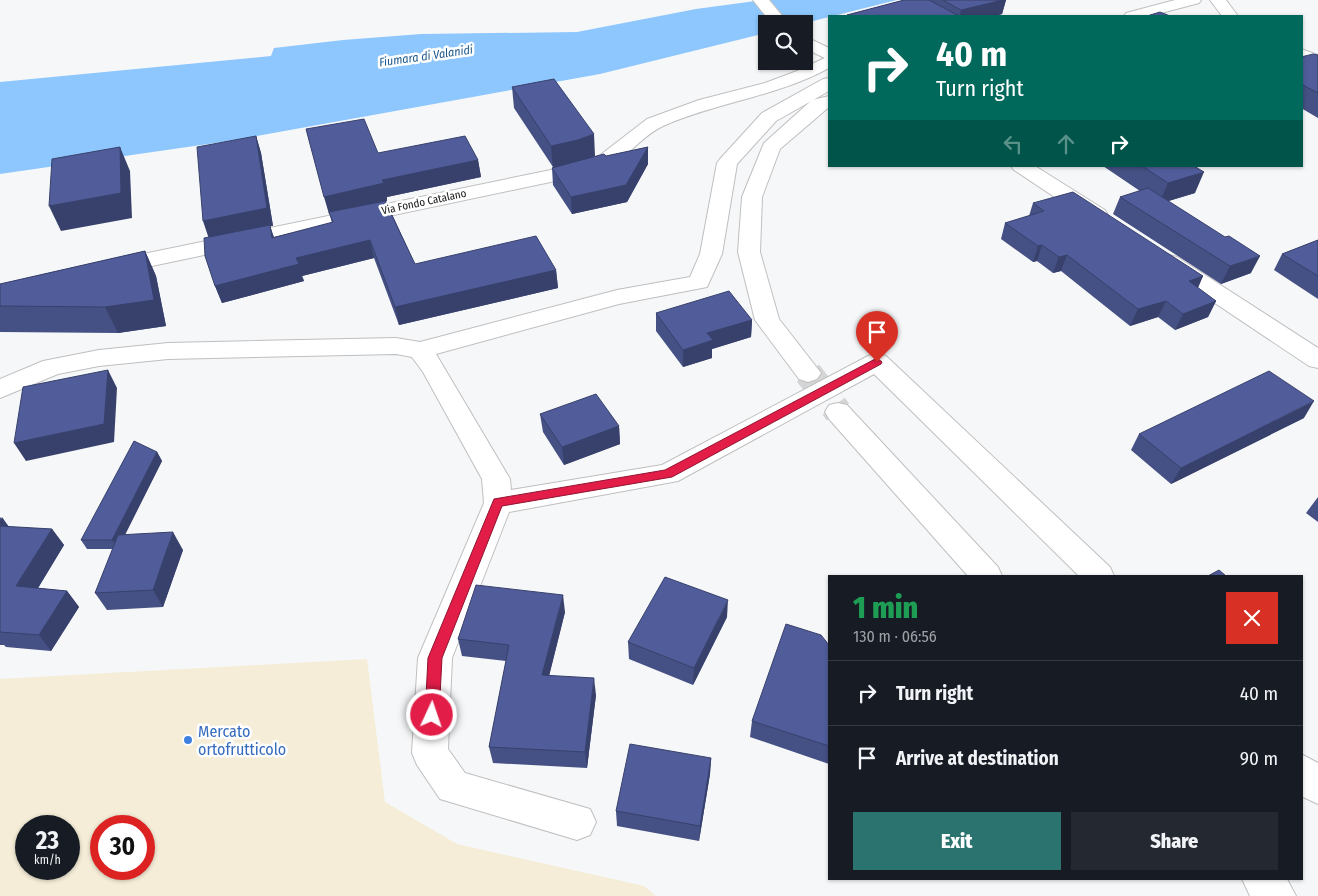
<!DOCTYPE html>
<html lang="en">
<head>
<meta charset="utf-8">
<style>
	:root { --surface:#171b24; --page:#242831; --text:#f1f3f6; --muted:#9ea1a6; --line:#363941; --accent:#2a736e }
	body { margin:0; font-family:"Fira Sans Condensed",sans-serif; background:var(--page); color:var(--text); height:100vh; display:flex; flex-direction:column; font-size:19px; white-space:nowrap }
	* { box-sizing:border-box; margin:0 }
	p { font-size:16px; color:var(--muted) }
	.icon { flex:none; width:28px; height:28px; fill:none; stroke:currentColor; stroke-width:2; stroke-linecap:round; stroke-linejoin:round }
	.map { position:relative; flex:1; overflow:hidden }
	.side { position:absolute; left:828px; top:575px; width:475px; height:305px; display:flex; flex-direction:column; background:var(--surface); border-radius:0px; box-shadow:0 1px 4px #0004 }
	.side>* { flex:none }
	.banner { position:absolute; left:828px; top:15px; width:475px; height:152px; border-radius:0px; box-shadow:0 1px 4px #0004; background:#00695c; color:#fff; overflow:hidden }
	.buttons { position:absolute; left:758px; top:15px; display:grid; gap:10px }
	.buttons a { display:grid; place-items:center; width:55px; height:55px; border-radius:0px; background:var(--surface); box-shadow:0 1px 4px #0004; font-size:25px }
	.speed { position:absolute; left:15px; top:815px; display:flex; gap:10px; font-size:25px; font-weight:700; text-align:center }
	.speed>* { display:grid; place-content:center; width:65px; height:65px; border-radius:50%; background:var(--surface); box-shadow:0 1px 4px #0004; line-height:1 }
	.speed small { font-size:12px; font-weight:400 }
	.speed .limit { border:8px solid #d22; background:#fff; color:#111 }
	.pin { position:absolute; display:grid; place-items:center; width:42px; height:42px; color:#fff; margin:-51px -21px; border-radius:50% 50% 50% 0; rotate:-45deg; box-shadow:0 0 5px #0007 }
	.pin .icon { rotate:45deg }
	.me { position:absolute; width:55px; margin:-28px; rotate:3deg; stroke-linejoin:round; filter:drop-shadow(0 0 4px #0008) }
	.turn { display:flex; align-items:center; gap:18px; height:105px; padding:0 25px; font-size:22px }
	.turn .icon { width:65px; height:65px; stroke-width:2.5 }
	.turn b { display:block; font-size:35px; line-height:42px }
	.lanes { display:flex; align-items:center; height:48px; padding:0 25px; background:#0003; justify-content:center; gap:25px; direction:ltr }
	.lanes .off { opacity:.35 }
	.round { display:grid; place-items:center; flex:none; width:52px; height:52px; border-radius:0px; background:var(--page) }
	.summary { display:flex; align-items:center; justify-content:space-between; height:85px; padding:0 25px }
	h1 { font-size:30px; font-weight:800; line-height:38px; color:#1e9e55 }
	.action { display:flex; gap:10px; margin-top:auto; padding:10px 25px }
	.action a { flex:1; height:58px; border-radius:0px; background:var(--accent); color:#fff; font-size:20px; font-weight:800; line-height:58px; text-align:center }
	.action a+a { background:var(--page); color:var(--text) }
	ul { padding:0; list-style:none }
	li { display:flex; align-items:center; gap:15px; height:65px; padding:0 25px; border-top:1px solid var(--line) }
	li div { flex:1 }
	li b { display:block; font-size:19px }
	li em { font-style:normal }
	.map>svg:first-child { display:block }
	.commercial { fill:#f5edd7; fill-rule:evenodd }
	.water { fill:#8dc7fe }
	.lines { fill:none; stroke-linecap:round; stroke-linejoin:round }
	.minor-tunnel { stroke:#d4d5d6; stroke-width:28; stroke-dasharray:28 14; stroke-linecap:butt }
	.minor-casing { stroke:#bfbfc0; stroke-width:2 }
	.tertiary-casing { stroke:#bfbfc0; stroke-width:2 }
	.minor { fill:#fff; fill-rule:evenodd }
	.tertiary { fill:#fff; fill-rule:evenodd }
	.wall { fill:#455084 }
	.shaded-wall { fill:#38416c }
	.building { fill:#505d9a; stroke:#38416c }
	.route { fill:#e11d48; stroke:#92132f }
	.shop-dot { fill:#3f7fe0; stroke:#fff; stroke-width:2 }
	.labels { text-anchor:middle; dominant-baseline:central; stroke-width:5; stroke-linejoin:round; paint-order:stroke }
	.far-street-label { font-size:11px; fill:#161717; stroke:#fff }
	.far-water-label { font-size:12px; font-style:italic; fill:#1d598c; stroke:#fff }
	.near-shop-label { font-size:16px; fill:#366cbe; stroke:#fff; text-anchor:start }
</style>
</head>
<body>
<div class="map">
<svg width="1318" height="896" viewBox="0 0 1318 896">
	<rect width="100%" height="100%" fill="#f6f7f8"/>
	<path class="commercial" d="M367 659 385 802 457 844 644 886 656 896H0V679ZM26 826H69V869H26ZM101 826H144V869H101Z"/>
	<path class="water" d="M763 0H897L801 24H766V33L600 74 229 141 0 174V82L271 56 274 48 343 40 421 34 577 32 696 9Z"/>
	<g class="lines">
		<path class="minor-tunnel" d="M808 373 838 412"/>
		<g class="minor-casing">
			<g id="minor">
				<path d="M1175 0H1201L1199 3 1150 16H1124L1126 13Z"/>
				<path d="M1210 0H1226L1238 16H1222Z"/>
				<path d="M1301 49 1318 55V66L1301 60Z"/>
				<path d="M829 56V68C776 97 717 102 663 126 645 134 630 153 614 164 608 168 600 170 593 173L114 274 106 272 103 267 106 262 114 260 580 164 599 156 647 119 699 100 765 83 797 71Z"/>
				<path d="M829 78V91L776 121 737 164 722 254 707 287 619 304 436 354 510 479 511 490 662 465 868 356 877 354 886 356 1110 567 1114 576H1079L874 374 678 481 509 512 452 658 448 749 465 773 590 809 596 822 590 835 577 840 440 799 417 765 412 753 418 658 484 503 482 479 423 372 412 357 396 354 168 359 99 366 58 374 0 398V379L43 361 99 350 168 343 396 338 420 342 617 290 690 277 700 254 717 163 720 159 762 113 823 79Z"/>
				<path d="M829 96V107L780 149 762 197 760 252 779 319 821 373 817 379 808 382 799 379 755 320 738 252 742 197 764 143 812 100Z"/>
				<path d="M838 403 847 405 998 567 1002 576H968L829 419 825 412 829 405Z"/>
				<path d="M1301 754 1318 763V804L1301 796Z"/>
				<path d="M1242 879H1287L1296 896H1250Z"/>
			</g>
		</g>
		<g class="tertiary-casing">
			<g id="tertiary">
				<path d="M753 0H769L789 24H772Z"/>
				<path d="M804 36 829 48V60L804 48Z"/>
				<path d="M1011 166H1035L1105 210 1108 215 1105 220 1097 221 1089 220 1014 170Z"/>
				<path d="M1169 255 1177 257 1318 348V368L1309 366 1161 267 1158 262 1161 257Z"/>
			</g>
		</g>
		<use href="#minor" class="minor"/>
		<use href="#tertiary" class="tertiary"/>
	</g>
	<g class="wall">
		<path d="M904 0H1006L1002 14 995 16H847V15Z"/>
		<path d="M1318 55V118L1301 108V57Z"/>
		<path d="M512 87 595 156 592 157 606 156 648 147V164L627 202 572 214 553 185 552 168 553 167 514 108Z"/>
		<path d="M306 129 378 153 478 160 481 177 387 197V201H386L415 264 556 270 558 288 399 325 374 258 302 276 304 281 222 303 215 286 209 237 256 136 261 153 273 226H270L274 237 332 223Z"/>
		<path d="M1103 166H1194L1195 193 1168 201 1251 273 1221 284 1113 214 1120 197 1140 191Z"/>
		<path d="M1033 203 1203 276 1198 288 1216 301 1208 317 1175 330 1158 317 1130 326 1061 271 1053 273 1037 261 1033 262 1001 239 1005 223 1029 216Z"/>
		<path d="M1318 240V299L1274 270 1282 254Z"/>
		<path d="M145 251 156 276 166 326 118 333 0 332V284Z"/>
		<path d="M656 313 752 320 751 337 712 349V358L683 367 656 331Z"/>
		<path d="M540 414 619 426 620 444 564 465 543 432Z"/>
		<path d="M1304 418 1171 484 1131 450 1139 434Z"/>
		<path d="M157 452 162 461 125 534 183 550 163 607 107 610 95 593 113 549H87L81 540Z"/>
		<path d="M1318 497V522L1306 513Z"/>
		<path d="M0 517 9 527 52 529 64 545 38 588 67 591 79 607 51 651 6 647 4 645H0Z"/>
		<path d="M565 612 549 676 596 695 587 768 493 763 489 747 506 661 462 656 458 639Z"/>
		<path d="M727 617 693 685 629 659 628 642Z"/>
		<path d="M829 645V764L750 737 752 721Z"/>
		<path d="M711 758 710 774 699 841 617 826 616 811Z"/>
	</g>
	<g class="shaded-wall">
		<path d="M1003 0H1006L1002 14 995 16H960L961 10Z"/>
		<path d="M594 134 595 156 579 162 553 168 551 146Z"/>
		<path d="M256 136 261 153 273 226H270L275 242 209 239 203 221Z"/>
		<path d="M120 147 130 171 132 218 61 231 49 206Z"/>
		<path d="M648 147V164L627 202 572 214 571 197Z"/>
		<path d="M478 160 481 177 387 197V201L329 214 324 197 382 180Z"/>
		<path d="M1204 172 1195 193 1159 204 1168 183Z"/>
		<path d="M370 240 374 258 302 276 304 281 222 303 215 286 296 258Z"/>
		<path d="M1042 245 1037 261 1033 262 1038 246Z"/>
		<path d="M145 251 156 276 166 326 118 333 105 307Z"/>
		<path d="M1067 255 1061 271 1053 273 1059 257Z"/>
		<path d="M1260 256 1251 273 1221 284 1230 266Z"/>
		<path d="M556 270 558 288 399 325 395 307Z"/>
		<path d="M1203 276 1195 293 1189 281Z"/>
		<path d="M1166 301 1158 317 1130 326 1138 309Z"/>
		<path d="M1216 301 1208 317 1175 330 1183 314Z"/>
		<path d="M752 320 751 337 712 349V358L683 367V350L707 333Z"/>
		<path d="M108 370 117 388 114 442 26 461 14 443Z"/>
		<path d="M1314 401 1304 418 1171 484 1181 468Z"/>
		<path d="M619 426 620 444 564 465 562 447Z"/>
		<path d="M157 452 162 461 118 549 112 540Z"/>
		<path d="M2 517 14 534 0 531V521Z"/>
		<path d="M52 529 64 545 29 603 16 586Z"/>
		<path d="M173 532 183 550 163 607 153 590Z"/>
		<path d="M67 591 79 607 51 651 39 635Z"/>
		<path d="M563 595 565 612 545 692 542 675Z"/>
		<path d="M728 600 727 617 693 685 694 668Z"/>
		<path d="M594 678 596 695 587 768 585 752Z"/>
		<path d="M711 758 710 774 699 841 700 826Z"/>
	</g>
	<g class="building">
		<path d="M904 0H929L959 16H849L847 15Z"/>
		<path d="M943 0H1003L961 10Z"/>
		<path d="M1160 12 1170 16H1147Z"/>
		<path d="M1313 54 1318 55V93L1301 84V57Z"/>
		<path d="M554 79 594 134 578 140 551 146 512 87Z"/>
		<path d="M364 119 378 153 465 136 478 160 382 180 384 183 324 197 306 129Z"/>
		<path d="M256 136 267 208 203 221 197 147Z"/>
		<path d="M120 147 121 193 49 206 52 159Z"/>
		<path d="M648 147 626 185 571 197 552 168 604 154 606 156Z"/>
		<path d="M1142 166H1194L1204 172 1168 183Z"/>
		<path d="M1148 188 1225 237 1229 236 1260 256 1230 266 1120 197Z"/>
		<path d="M1073 192 1203 276 1189 281 1216 301 1183 314 1166 301 1138 309 1067 255 1059 257 1042 245 1038 246 1005 223 1044 211 1033 203Z"/>
		<path d="M385 201 415 264 536 236 556 270 395 307 370 240 296 258 299 264 215 286 205 256 204 238 270 225 272 238 333 222 329 212Z"/>
		<path d="M1318 240V276L1282 254Z"/>
		<path d="M145 251 154 300 105 307 0 306V284Z"/>
		<path d="M729 291 752 320 707 333 713 340 683 350 656 313Z"/>
		<path d="M108 370 104 424 14 443 23 387Z"/>
		<path d="M1269 371 1314 401 1181 468 1139 434Z"/>
		<path d="M596 394 619 426 562 447 540 414Z"/>
		<path d="M134 441 157 452 112 540H81Z"/>
		<path d="M0 526 52 529 16 586 67 591 39 635 0 632Z"/>
		<path d="M173 532 153 590 95 593 118 535Z"/>
		<path d="M1219 570 1226 576H1208Z"/>
		<path d="M665 577 728 600 694 668 628 642Z"/>
		<path d="M476 585 563 595 542 675 594 678 585 752 489 747 509 645 458 639Z"/>
		<path d="M786 624 821 635 829 645V746L752 721Z"/>
		<path d="M630 744 711 758 700 826 616 811Z"/>
	</g>
	<path class="route" d="M877 358 882 362 881 364 672 477 502 506 442 658 439 715 437 720 432 722 427 720 425 715 428 658 494 499 665 470Z"/>
	<circle class="shop-dot" cx="188" cy="740" r="5"/>
	<g class="labels">
		<g class="far-street-label">
			<text transform="translate(424 202) rotate(-12)">Via Fondo Catalano</text>
		</g>
		<g class="far-water-label">
			<text transform="translate(426 56) rotate(-8)">Fiumara di Valanidi</text>
		</g>
		<g class="near-shop-label">
			<text x="198" y="731">Mercato<tspan x="198" dy="18">ortofrutticolo</tspan></text>
		</g>
	</g>
</svg>
<div class="buttons">
<a><svg class="icon" aria-label="search" viewBox="0 0 24 24"><circle cx="10" cy="10" r="6"/><path d="M15 15l6 6"/></svg></a>
</div>
<div class="speed"><div>23<small>km/h</small></div><div class="limit">30</div></div>
<div class="pin" style="left:877px;top:362px;background:#d93025"><svg class="icon" aria-label="arrive" viewBox="0 0 24 24"><path d="M6 21V4h12l-3 4 3 4H6"/></svg></div>
<svg class="me" style="left:432px;top:715px" viewBox="-20 -20 40 40"><circle r="17" fill="#e11d48" stroke="#fff" stroke-width="3"/><path d="M0-11L8 9 0 5-8 9z" fill="#fff"/></svg>
<div class="banner">
<div class="turn"><svg class="icon" aria-label="right" viewBox="0 0 24 24"><path d="M7 20v-9h11M14 6l5 5-5 5"/></svg><div><b>40 m</b>Turn right</div></div>
<div class="lanes"><svg class="icon off" aria-label="left" viewBox="0 0 24 24"><path d="M17 20v-9H6M10 6l-5 5 5 5"/></svg><svg class="icon off" aria-label="ahead" viewBox="0 0 24 24"><path d="M12 20V5M6 11l6-6 6 6"/></svg><svg class="icon" aria-label="right" viewBox="0 0 24 24"><path d="M7 20v-9h11M14 6l5 5-5 5"/></svg></div>
</div>
<section class="side">
<div class="summary"><div><h1>1 min</h1><p>130 m · 06:56</p></div><a class="round" style="background:#d93025;color:#fff"><svg class="icon" aria-label="close" viewBox="0 0 24 24"><path d="M6 6l12 12M18 6L6 18"/></svg></a></div>
<ul>
<li><svg class="icon" aria-label="right" viewBox="0 0 24 24"><path d="M7 20v-9h11M14 6l5 5-5 5"/></svg><div><b>Turn right</b></div><em>40 m</em></li>
<li><svg class="icon" aria-label="arrive" viewBox="0 0 24 24"><path d="M6 21V4h12l-3 4 3 4H6"/></svg><div><b>Arrive at destination</b></div><em>90 m</em></li>
</ul>
<div class="action"><a>Exit</a><a>Share</a></div>
</section>
</div>
</body>
</html>
